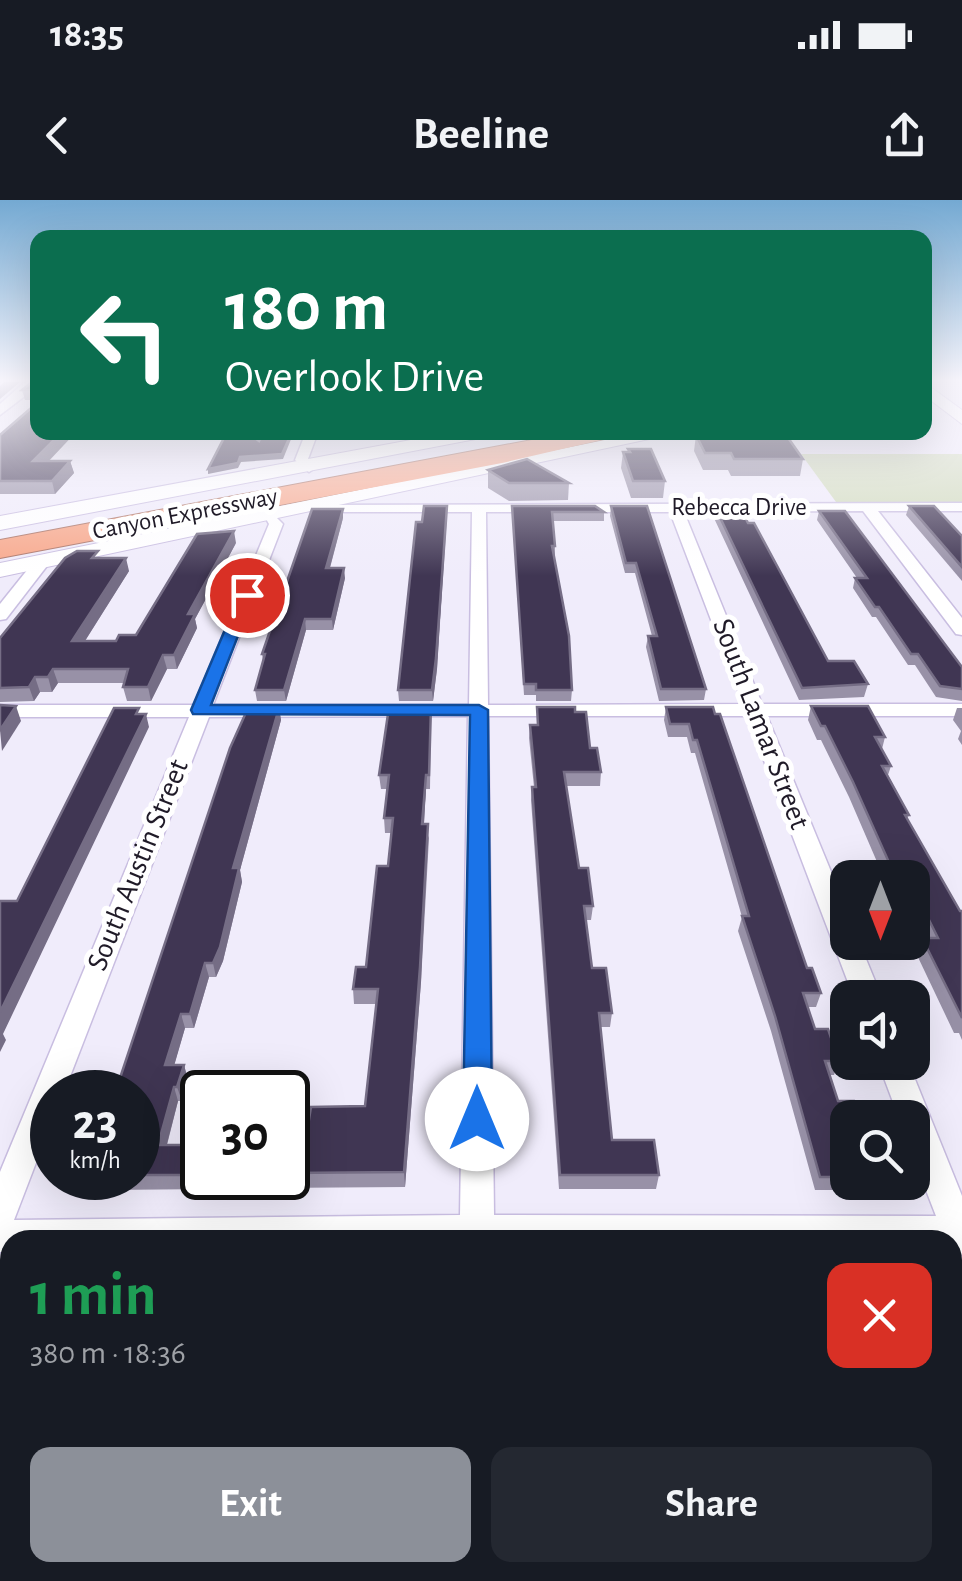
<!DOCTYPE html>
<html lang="en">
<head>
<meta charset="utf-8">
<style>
	:root { --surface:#171b24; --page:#242831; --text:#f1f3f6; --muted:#9ea1a6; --accent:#8c9099 }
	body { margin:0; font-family:"Alegreya Sans",sans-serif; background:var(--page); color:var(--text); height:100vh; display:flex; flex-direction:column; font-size:38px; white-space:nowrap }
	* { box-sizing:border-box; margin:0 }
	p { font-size:32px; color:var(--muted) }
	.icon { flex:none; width:55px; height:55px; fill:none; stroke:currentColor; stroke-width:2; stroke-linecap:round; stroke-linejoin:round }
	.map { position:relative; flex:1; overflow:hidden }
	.panel { position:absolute; left:0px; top:1030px; width:962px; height:352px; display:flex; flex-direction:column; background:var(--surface); border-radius:30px 30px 0 0; box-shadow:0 10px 40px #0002 }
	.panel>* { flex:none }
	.banner { position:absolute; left:30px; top:30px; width:902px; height:210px; border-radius:20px; box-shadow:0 10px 40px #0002; background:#0b6e4f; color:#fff; overflow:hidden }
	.needle { width:65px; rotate:180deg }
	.buttons { position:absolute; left:830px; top:660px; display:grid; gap:20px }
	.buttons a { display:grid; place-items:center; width:100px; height:100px; border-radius:20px; background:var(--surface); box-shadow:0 10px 40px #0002; font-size:50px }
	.speed { position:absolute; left:30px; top:870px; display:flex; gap:20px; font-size:50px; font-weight:700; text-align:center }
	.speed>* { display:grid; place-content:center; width:130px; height:130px; border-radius:50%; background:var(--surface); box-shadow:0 10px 40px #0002; line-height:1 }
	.speed small { font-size:25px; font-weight:400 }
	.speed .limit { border:5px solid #111; border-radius:15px; background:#fff; color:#111 }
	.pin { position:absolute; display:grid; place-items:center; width:85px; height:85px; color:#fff; margin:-42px; border:5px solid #fff; border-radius:50%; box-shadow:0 2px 10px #0007 }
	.me { position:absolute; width:110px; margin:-55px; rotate:0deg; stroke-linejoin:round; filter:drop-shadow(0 0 8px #0008) }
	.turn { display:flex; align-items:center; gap:35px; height:210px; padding:0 30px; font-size:45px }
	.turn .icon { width:130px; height:130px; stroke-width:2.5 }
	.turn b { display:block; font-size:70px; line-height:85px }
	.round { display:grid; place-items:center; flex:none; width:105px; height:105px; border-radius:20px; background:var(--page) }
	.summary { display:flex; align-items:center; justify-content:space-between; height:170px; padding:0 30px }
	h1 { font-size:60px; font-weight:600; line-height:75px; color:#1e9e55 }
	.action { display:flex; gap:20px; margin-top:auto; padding:20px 30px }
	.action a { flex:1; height:115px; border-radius:20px; background:var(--accent); color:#fff; font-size:40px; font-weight:600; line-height:115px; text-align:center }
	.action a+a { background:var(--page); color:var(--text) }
	.status { display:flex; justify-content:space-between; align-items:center; height:70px; padding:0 50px; background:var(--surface); direction:ltr }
	.status svg { height:28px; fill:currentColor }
	header { display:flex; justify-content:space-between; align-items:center; height:130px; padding:0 30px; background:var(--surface); font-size:45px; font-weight:600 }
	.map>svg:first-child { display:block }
	.green { fill:#d1dbbc }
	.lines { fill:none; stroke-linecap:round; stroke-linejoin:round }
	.minor-casing { stroke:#c9bee1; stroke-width:3 }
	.tertiary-casing { stroke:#c9bee1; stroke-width:3 }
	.secondary-casing { stroke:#c9bee1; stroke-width:2 }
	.motorway-casing { stroke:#ac7668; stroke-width:2 }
	.minor { fill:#fff; fill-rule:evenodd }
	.tertiary { fill:#fff; fill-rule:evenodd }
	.secondary { fill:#fff; fill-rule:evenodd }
	.motorway { fill:#f8a88b; fill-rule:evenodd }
	.wall { fill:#9891a7 }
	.shaded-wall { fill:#756d85 }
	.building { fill:#403653; stroke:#756d85; stroke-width:2.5 }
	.route { fill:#1a73e8; stroke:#114b97; stroke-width:2.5 }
	.labels { text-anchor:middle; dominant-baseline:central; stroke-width:10; stroke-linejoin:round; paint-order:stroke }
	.far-street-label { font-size:25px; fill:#1f1a27; stroke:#fff }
	.street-label { font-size:30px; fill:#1f1a27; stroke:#fff }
</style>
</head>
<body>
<div class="status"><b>18:35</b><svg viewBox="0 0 49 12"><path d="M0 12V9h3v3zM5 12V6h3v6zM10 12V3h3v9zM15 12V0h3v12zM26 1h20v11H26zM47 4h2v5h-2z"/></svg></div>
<header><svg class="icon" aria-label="back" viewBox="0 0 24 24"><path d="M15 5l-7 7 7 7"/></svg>Beeline<svg class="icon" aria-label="share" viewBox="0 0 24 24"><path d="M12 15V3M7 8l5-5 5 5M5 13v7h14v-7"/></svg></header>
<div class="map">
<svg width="962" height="1381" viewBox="0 0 962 1381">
	<rect width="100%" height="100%" fill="#f0ecfb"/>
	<path class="green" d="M801 254H962V302H836Z"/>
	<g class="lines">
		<g class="minor-casing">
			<g id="minor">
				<path d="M306 232H318L308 259 315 268 309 272 295 260Z"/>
				<path d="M962 303V311H878L962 418V435L956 434 863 311 684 312 762 504H962V516H767L848 713V742H859L882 798H854L747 516H488L494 1015 936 1016 912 954V918H899L878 862H908L962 996V1055L952 1051V1040H10V1052H0V972L189 517H0V505H194L269 324 265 317 272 313 283 324 213 505H469L472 312H317L312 311V305ZM486 312H670L743 504 488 505ZM468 516 460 1015 14 1020 52 921V892H64L209 517Z"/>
				<path d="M36 359 50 362 6 419 0 420V404Z"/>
				<rect x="455" y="1372" width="44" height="9"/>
			</g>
		</g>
		<g class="tertiary-casing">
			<path id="tertiary" d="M25 182H38V186L0 215V204Z"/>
		</g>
		<g class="secondary-casing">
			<g id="secondary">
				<path d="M925 183 962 210V224L925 196Z"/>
				<path d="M454 232H495L486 237 0 330V316Z"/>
				<path d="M644 232H682L0 377V363Z"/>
			</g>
		</g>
		<g class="motorway-casing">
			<path id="motorway" d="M574 232H617L614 237 502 263 0 358V340Z"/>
		</g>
		<use href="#minor" class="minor"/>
		<use href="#tertiary" class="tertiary"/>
		<use href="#secondary" class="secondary"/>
		<use href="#motorway" class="motorway"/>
	</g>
	<g class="wall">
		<path d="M38 182V200H25L22 190Z"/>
		<path d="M38 232H76L49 261H70L74 273 55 294H0V235Z"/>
		<path d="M722 232H784L803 259 800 276H731L728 270H703L694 251 696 235H721Z"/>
		<path d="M817 232H889L887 238H821Z"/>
		<path d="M628 249 665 281 663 298H631L621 268 623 252H628Z"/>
		<path d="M488 270 569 283 568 300 509 301 488 288Z"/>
		<path d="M714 305 828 461 868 484 864 497 799 500 713 316Z"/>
		<path d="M512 306 604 312V321H553L555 346V356H553L572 490 571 501H536V495H524Z"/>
		<path d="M611 306 706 489 704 500 659 501 646 447 648 436H652L635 373H625L610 316Z"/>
		<path d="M909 306 962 336V381L906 315Z"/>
		<path d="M819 311 962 467V501L936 497 915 465H908L876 417H872L853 388 855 378H857L817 320Z"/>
		<path d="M447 316 437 469 433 501H399L398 490 422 322Z"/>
		<path d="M343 318 330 368 345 378 333 430H306L286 501H257L255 490 263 461 262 454Z"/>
		<path d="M236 343 195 419 197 428 177 469H167L151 501H127L123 487 124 483H58L52 492H40L34 501 0 502V438L100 358 129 371 85 441H116L136 435Z"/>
		<path d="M811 506 885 537 882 549 891 566 888 575 909 615 907 619 960 711H962V840L959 833H954L916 753 922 738H924L914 717H912V678H884L849 597 821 540H817L808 520Z"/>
		<path d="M537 507 575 512 601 572 600 586H566L579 668 593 706 591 720H586L592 768 612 813 610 827H601L612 940 659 975 656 989H559L531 600 532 587H534L529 538 530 525H537Z"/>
		<path d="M666 507H713L807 768 821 793 816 807H808L815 829 839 861 834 875H830L838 901 848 918V982H877L873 990H815L771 831 738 731 742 717 695 553H691L687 537H668L664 520Z"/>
		<path d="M279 508 281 520 240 670 242 682 223 761 216 777H209L194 828H185L174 865H184L188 880 182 901H178L167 945H202V978H214L211 989 108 990 103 978H138V892H119L117 887Z"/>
		<path d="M957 508H962V545L958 539 961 531 953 520Z"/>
		<path d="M431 520 430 589H426L424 624 429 638 421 782 405 987 270 988 267 978H288V932H307L365 906 376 804H354L353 789 366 767 388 666 391 633H385L384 618 387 589H381L379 575Z"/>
		<path d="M952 1197 962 1208V1341H952Z"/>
		<path d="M10 1209V1335H0V1239Z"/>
	</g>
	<g class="shaded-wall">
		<path d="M4 182H20L0 199V186Z"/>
		<path d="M62 232H76L37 273 33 261Z"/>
		<path d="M292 232H294L283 259 241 262 238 268 208 274V269L240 257Z"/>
		<path d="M408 232H413V236L398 239 397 234Z"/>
		<path d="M70 261 74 273 55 294 52 281Z"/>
		<path d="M447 306 437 469 433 501 432 490Z"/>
		<path d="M343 309V318L327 378 326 368Z"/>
		<path d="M234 331 236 343 195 419 197 428 177 469 174 455 188 414Z"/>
		<path d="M126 358 129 371 76 455 72 441Z"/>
		<path d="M344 368 345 378 333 430 332 419Z"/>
		<path d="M305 419 306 430 286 501 284 490Z"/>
		<path d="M163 455 167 469 151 501 148 487Z"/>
		<path d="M53 469 58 483 52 492 48 477Z"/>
		<path d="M35 477 40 492 34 501 29 487Z"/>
		<path d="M16 506 21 521 2 551 0 530Z"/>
		<path d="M279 508 281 520 240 670 242 682 223 761 216 777 213 763 233 668Z"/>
		<path d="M146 514 149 527 3 834 6 840 0 852V812Z"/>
		<path d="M426 575V589L423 638 422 624Z"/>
		<path d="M428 624 421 782 405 987 404 972Z"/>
		<path d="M205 763 209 777 194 828 190 814Z"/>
		<path d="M181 814 185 828 170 880 165 865Z"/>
		<path d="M184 865 188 880 182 901 177 887Z"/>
		<path d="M174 887 178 901 163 959 158 945Z"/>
		<path d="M208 978H214L211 989Z"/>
		<path d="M38 1372H54L52 1381H36Z"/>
	</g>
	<g class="building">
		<path d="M32 182H38V190H22Z"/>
		<path d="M38 202V232H62L33 261H70L52 281H0V235Z"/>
		<path d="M227 232H247L259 241 263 232H292L282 254 240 257 238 263 208 269Z"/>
		<path d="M728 232H784L803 259H734L731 253H705L696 235H729Z"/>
		<path d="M628 249H651L665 281H633L623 252H630Z"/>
		<path d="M527 259 569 283H509L488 270Z"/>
		<path d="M714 305H739L748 323H754L828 461H854L868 484 802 488Z"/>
		<path d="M424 306H447L436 458 432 490H398L416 322H422Z"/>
		<path d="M512 306H595L604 312H552L555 346H552L569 436 572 490H536V484H524Z"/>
		<path d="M611 306H647L706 489H661L648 436H657L636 363H626Z"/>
		<path d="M909 306H934L962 336V367Z"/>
		<path d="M312 309H343L326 368H344L332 419H305L284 490H255L265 454H262Z"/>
		<path d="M819 311H845L962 467V489L940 486 918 454H911L879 407H875L855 378H867Z"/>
		<path d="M234 331 188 414H195L174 455H163L148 487H123L128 469H53L48 477H35L29 487 0 488V438L65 358 77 351H98L92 358H126L72 441H116L119 435H136L197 334Z"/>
		<path d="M0 505 16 506 0 530Z"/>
		<path d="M431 506 429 575H426L422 624H428L420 767 404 972 288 973V932H307L311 907 365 906 378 789H353L356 767H366L377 666H388L393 618H384L389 575H379L388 514H395L396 507Z"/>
		<path d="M811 506H868L885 537H875L891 566H882L909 615H905L960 711H962V818L922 738H938L920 702H912V678H896L853 582 825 526H821Z"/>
		<path d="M537 507H575V512H586L590 548H597L601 572H564L579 668H588L593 706H584L592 768H606L612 813H599L612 940H654L659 975H560L532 587H536L530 525H538Z"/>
		<path d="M666 507H713L715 514H720L807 768H812L821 793H803L815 829H828L839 861H825L838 901H854L860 918H848V977H820L775 816 742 716H749L697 540H693L689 524H670Z"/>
		<path d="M114 508H139L136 514H146L0 812V701H17Z"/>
		<path d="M248 508H279L233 668H239L220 747 213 763H205L190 814H181L165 865H184L177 887H174L158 945H202V975H138V892H128L130 887H117L230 548Z"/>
		<path d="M952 1197H958L962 1208V1327H952Z"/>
		<path d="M10 1209V1321H0V1239Z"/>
		<path d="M0 1360H10V1372H38L36 1381H0Z"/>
		<path d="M297 1372H372L371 1381H296Z"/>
		<path d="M592 1372H664L665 1381H593Z"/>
	</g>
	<linearGradient id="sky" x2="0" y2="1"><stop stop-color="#74a9d2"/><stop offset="0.48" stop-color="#f8f6fd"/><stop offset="1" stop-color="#f8f6fd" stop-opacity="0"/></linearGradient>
	<rect width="962" height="376" fill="url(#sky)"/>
	<path class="route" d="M241 392 254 395 211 505H479L488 510 492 919 487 928 477 931 467 928 463 919 470 515 193 514 191 510Z"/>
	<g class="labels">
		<g class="far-street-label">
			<text x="739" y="307">Rebecca Drive</text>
			<text transform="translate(185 314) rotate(-11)">Canyon Expressway</text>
		</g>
		<g class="street-label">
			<text transform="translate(761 524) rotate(69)">South Lamar Street</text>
			<text transform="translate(138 665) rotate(-68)">South Austin Street</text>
		</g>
	</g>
</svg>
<div class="buttons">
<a><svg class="needle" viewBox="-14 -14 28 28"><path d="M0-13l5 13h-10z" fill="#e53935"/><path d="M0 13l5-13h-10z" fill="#9ea1a6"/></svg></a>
<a><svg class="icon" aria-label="sound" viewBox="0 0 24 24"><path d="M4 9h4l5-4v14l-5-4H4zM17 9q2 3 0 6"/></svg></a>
<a><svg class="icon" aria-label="search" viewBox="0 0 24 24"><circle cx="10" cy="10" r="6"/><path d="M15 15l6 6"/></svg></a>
</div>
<div class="speed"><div>23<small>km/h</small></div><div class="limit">30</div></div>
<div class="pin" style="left:247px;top:395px;background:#d93025"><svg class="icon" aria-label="arrive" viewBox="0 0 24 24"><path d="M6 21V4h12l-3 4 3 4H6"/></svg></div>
<svg class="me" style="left:477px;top:919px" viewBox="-20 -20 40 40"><circle r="19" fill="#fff"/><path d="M0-13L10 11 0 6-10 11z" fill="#1a73e8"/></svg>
<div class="banner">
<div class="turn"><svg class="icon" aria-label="left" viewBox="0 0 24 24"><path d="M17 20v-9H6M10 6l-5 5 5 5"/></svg><div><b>180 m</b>Overlook Drive</div></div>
</div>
<section class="panel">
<div class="summary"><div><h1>1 min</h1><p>380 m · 18:36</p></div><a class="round" style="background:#d93025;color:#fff"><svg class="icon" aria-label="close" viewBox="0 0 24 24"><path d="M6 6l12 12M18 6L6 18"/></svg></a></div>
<div class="action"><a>Exit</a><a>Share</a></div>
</section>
</div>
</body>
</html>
